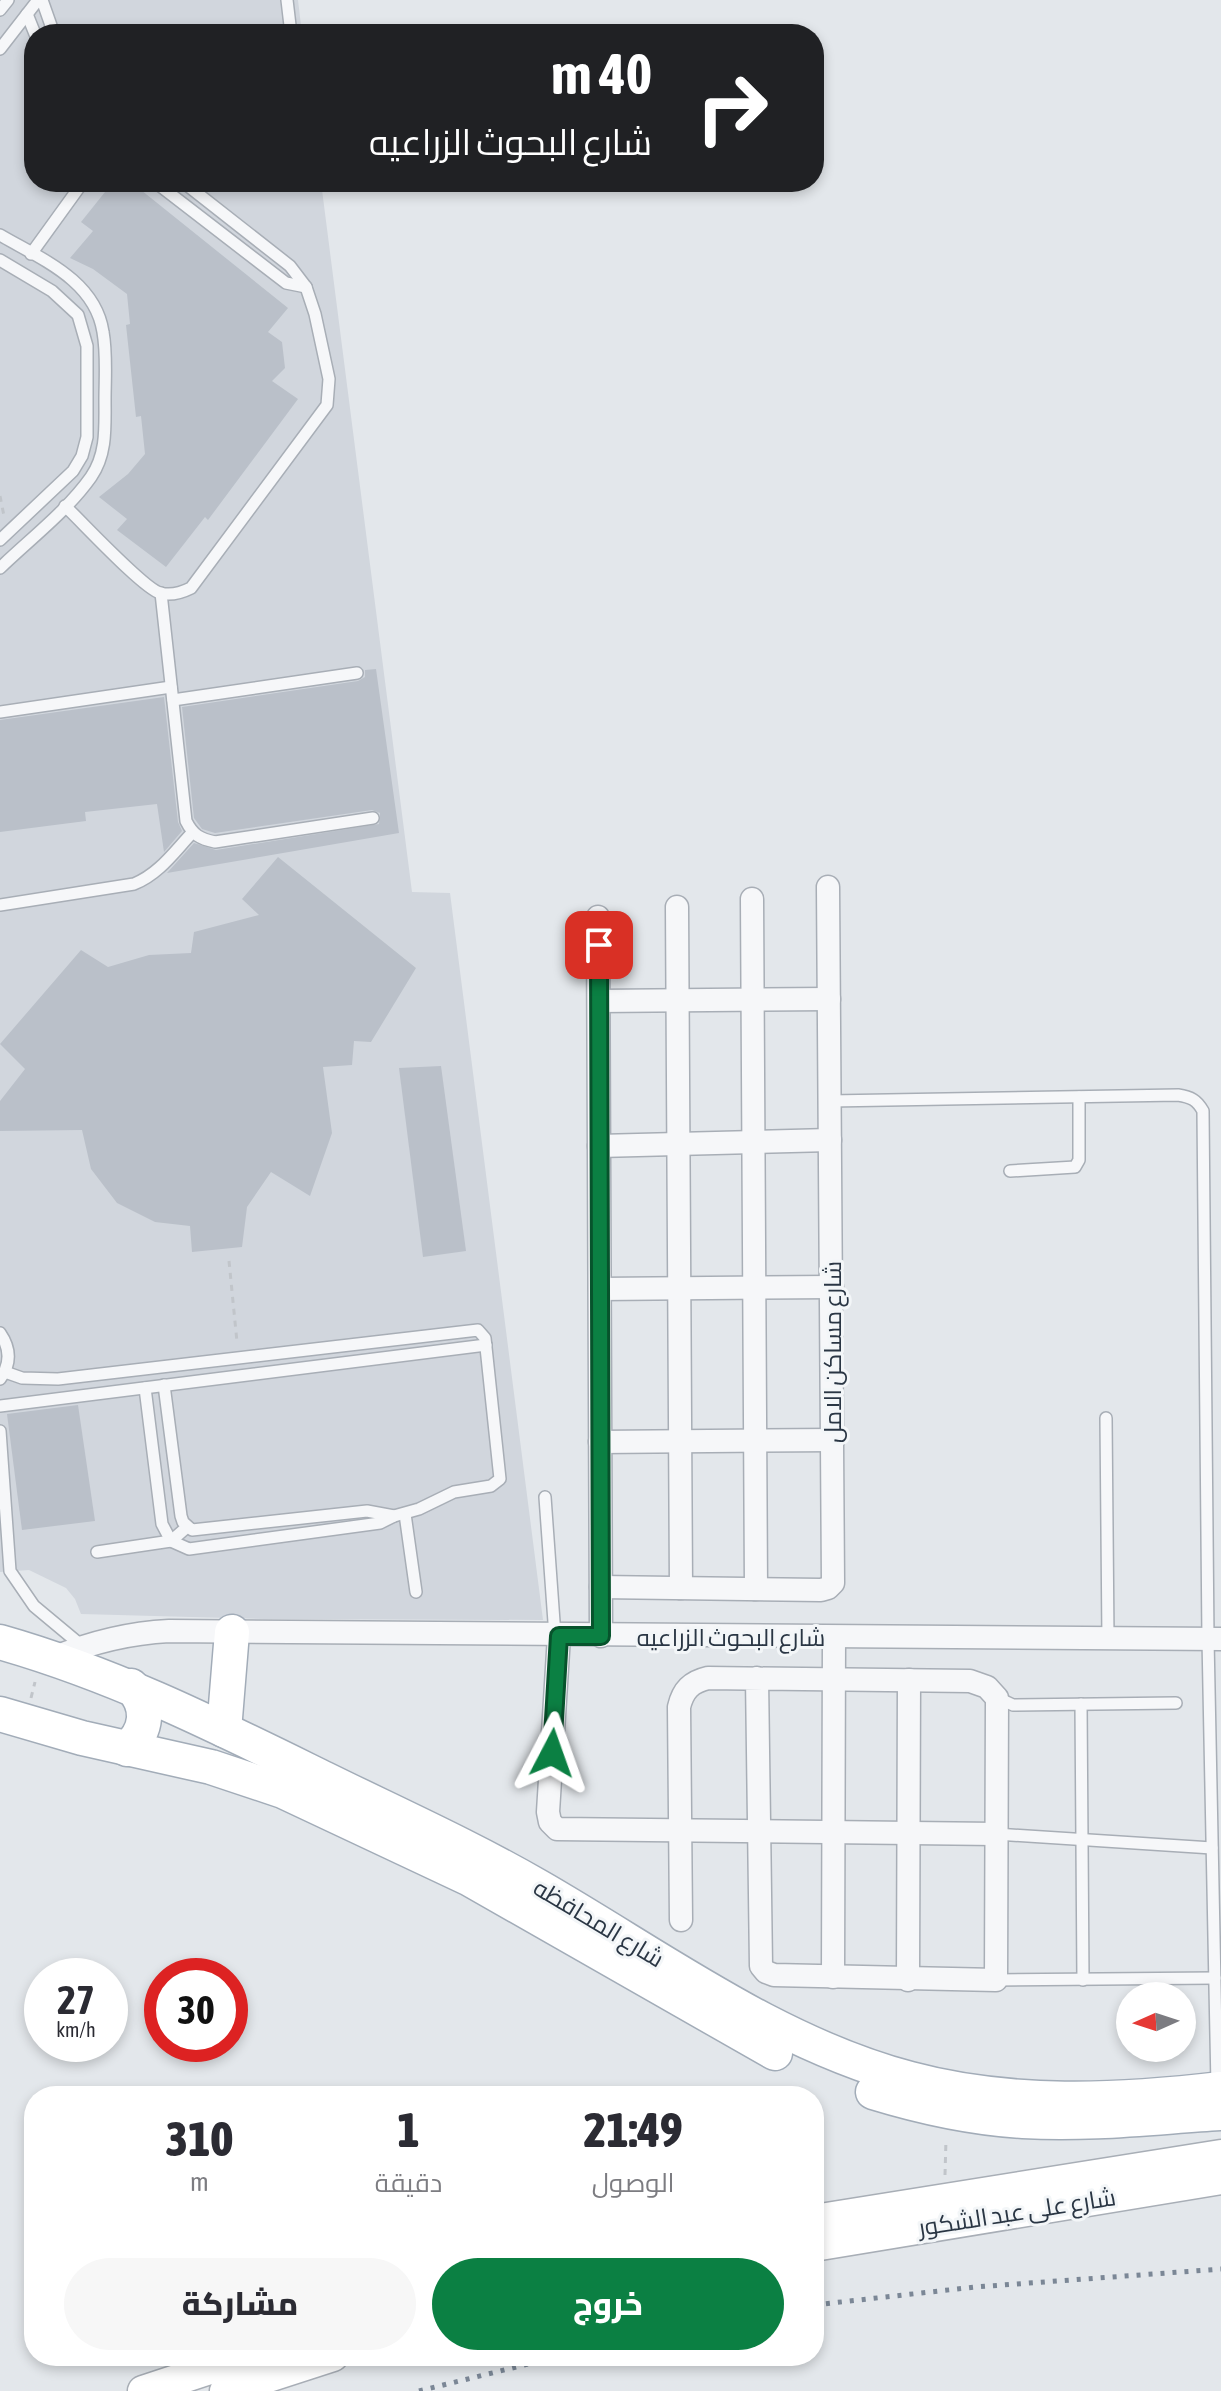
<!DOCTYPE html>
<html lang="ar">
<head>
<meta charset="utf-8">
<style>
	:root { --surface:#fff; --page:#f7f7f7; --text:#2b2b33; --muted:#7c7c81; --accent:#0b8043 }
	body { margin:0; font-family:"Asap Condensed",Cairo,sans-serif; background:var(--page); color:var(--text); direction:rtl; height:100vh; display:flex; flex-direction:column; font-size:30px; white-space:nowrap }
	* { box-sizing:border-box; margin:0 }
	p { font-size:26px; color:var(--muted) }
	.icon { flex:none; width:44px; height:44px; fill:none; stroke:currentColor; stroke-width:2; stroke-linecap:round; stroke-linejoin:round }
	.map { position:relative; flex:1; overflow:hidden; direction:ltr }
	.details { position:absolute; left:24px; top:2086px; width:800px; height:280px; display:flex; flex-direction:column; background:var(--surface); border-radius:32px; box-shadow:0 4px 12px #0003; direction:rtl }
	.details>* { flex:none }
	.guide { position:absolute; left:24px; top:24px; width:800px; height:168px; border-radius:32px; box-shadow:0 4px 12px #0003; direction:rtl; background:#202124; color:#fff; overflow:hidden }
	.needle { width:52px; rotate:267deg }
	.controls { position:absolute; left:1116px; top:1982px; display:grid; gap:16px }
	.controls a { display:grid; place-items:center; width:80px; height:80px; border-radius:50%; background:var(--surface); box-shadow:0 4px 12px #0003; font-size:40px }
	.speed { position:absolute; left:24px; top:1958px; display:flex; gap:16px; font-size:40px; font-weight:700; text-align:center }
	.speed>* { display:grid; place-content:center; width:104px; height:104px; border-radius:50%; background:var(--surface); box-shadow:0 4px 12px #0003; line-height:1 }
	.speed small { font-size:20px; font-weight:400 }
	.speed .limit { border:12px solid #d22; background:#fff; color:#111 }
	.pin { position:absolute; display:grid; place-items:center; width:68px; height:68px; color:#fff; margin:-34px; border-radius:16px; box-shadow:0 4px 12px #0006 }
	.me { position:absolute; width:88px; margin:-44px; rotate:4deg; stroke-linejoin:round; filter:drop-shadow(0 0 6px #0008) }
	.turn { display:flex; align-items:center; gap:28px; height:168px; padding:0 40px; font-size:36px }
	.turn .icon { width:104px; height:104px; stroke-width:2.5 }
	.turn b { display:block; font-size:56px; line-height:68px }
	.eta { display:flex; justify-content:space-evenly; align-items:center; height:136px; text-align:center }
	.eta b { font-size:48px; font-weight:800; line-height:56px }
	.cta { display:flex; gap:16px; margin-top:auto; padding:16px 40px }
	.cta a { flex:1; height:92px; border-radius:48px; background:var(--accent); color:#fff; font-size:32px; font-weight:800; line-height:92px; text-align:center }
	.cta a+a { background:var(--page); color:var(--text) }
	.map>svg:first-child { display:block }
	.built { fill:#d1d6dd }
	.building { fill:#bac0c9 }
	.lines { fill:none; stroke-linecap:round; stroke-linejoin:round }
	.lane-casing { stroke:#a8aeb6; stroke-width:14 }
	.street-casing { stroke:#a8aeb6; stroke-width:25 }
	.secondary-casing { stroke:#a8aeb6; stroke-width:33 }
	.primary-casing { stroke:#a2acb8; stroke-width:37 }
	.path { stroke:#c1c5ca; stroke-width:3; stroke-dasharray:6 6; stroke-linecap:butt }
	.lane { stroke:#f6f7f9; stroke-width:11 }
	.street { stroke:#f6f7f9; stroke-width:22 }
	.secondary { stroke:#fff; stroke-width:30 }
	.primary { stroke:#fff; stroke-width:34 }
	.rail { stroke:#7b8796; stroke-width:5; stroke-dasharray:4 8; stroke-linecap:butt }
	.route-casing { stroke:#07532c; stroke-width:20 }
	.route { stroke:#0b8043; stroke-width:14 }
	.labels { text-anchor:middle; dominant-baseline:central; stroke-width:6; stroke-linejoin:round; paint-order:stroke }
	.street-label { font-size:24px; fill:#2a3644; stroke:#f3f6f8 }
</style>
</head>
<body>
<div class="map">
<svg width="1221" height="2391" viewBox="0 0 1221 2391">
	<rect width="100%" height="100%" fill="#e3e7eb"/>
	<path class="built" d="M0 0H298L302 34H34V182H321L412 892 450 893 543 1620 264 1619 81 1614 75 1599 66 1588 29 1570 0 1572Z"/>
	<g class="building">
		<path d="M113 182H131L288 308 268 332 282 342 285 368 272 381 298 399 208 520 205 517 166 567 117 530 127 519 99 497 128 474 145 454 141 416 136 417 126 325 130 324 127 294 93 269 70 258 93 231 81 222Z"/>
		<path d="M376 669 399 833 167 873 194 843 216 850 379 824 380 813 372 810 215 833 202 829 194 818 182 707 358 681 365 677V670Z"/>
		<path d="M164 697 178 822 182 831 164 852 157 804 85 812 86 821 0 832V720Z"/>
		<path d="M278 857 416 968 371 1042 354 1041 352 1065 323 1067 332 1133 310 1196 271 1172 247 1207 242 1247 192 1252 190 1226 155 1222 117 1203 91 1169 82 1130 0 1131V1101L25 1069 0 1044 81 950 108 967 149 955 191 953 194 932 259 915 242 899Z"/>
		<path d="M441 1066 466 1251 423 1257 399 1068Z"/>
		<path d="M78 1405 95 1521 22 1530 7 1414Z"/>
	</g>
	<g class="lines">
		<g class="lane-casing">
			<g id="lane">
				<path d="M42 0 54 34"/>
				<path d="M287 0 291 34"/>
				<path d="M0 10 8 0"/>
				<path d="M27 14 35 34"/>
				<path d="M0 49 38 0"/>
				<path d="M155 182 286 283 306 287"/>
				<path d="M0 235C41 259 95 280 103 332 107 354 105 378 105 400 105 427 107 454 91 477 67 511 30 539 0 568"/>
				<path d="M31 254 83 182"/>
				<path d="M0 260 52 291 78 315 87 346V437L82 456 73 471 0 540"/>
				<path d="M65 506C82 522 143 588 160 593 171 596 181 593 191 588L327 405 329 379 315 314 306 287 290 266 183 182"/>
				<path d="M161 593 186 821C193 835 200 839 215 842L373 818"/>
				<path d="M173 700 357 673"/>
				<path d="M0 712 171 687"/>
				<path d="M0 905 134 884C159 874 174 852 192 833"/>
				<path d="M830 1101 1178 1095C1191 1097 1197 1100 1203 1111L1208 1639 1217 2086"/>
				<path d="M1010 1171 1075 1167 1079 1160V1097"/>
				<path d="M0 1333C11 1349 11 1364 0 1379"/>
				<path d="M5 1372 22 1378 58 1379 478 1330 485 1338 500 1479 491 1486 454 1492 419 1509 394 1516 380 1523 189 1549 171 1541 162 1524 145 1388"/>
				<path d="M164 1385 181 1516 183 1522 192 1530 367 1511 394 1516"/>
				<path d="M0 1406 486 1345"/>
				<path d="M1106 1418 1108 1639"/>
				<path d="M0 1431 10 1571 34 1606 82 1646"/>
				<path d="M545 1497 555 1636"/>
				<path d="M405 1514 416 1592"/>
				<path d="M97 1552 171 1541 187 1527"/>
				<path d="M998 1698 1013 1705 1176 1703"/>
				<path d="M1081 1704 1083 1980"/>
				<path d="M996 1834 1212 1848"/>
				<path d="M996 1980 1215 1978"/>
			</g>
		</g>
		<g class="street-casing">
			<g id="street">
				<path d="M752 899 756 1589"/>
				<path d="M677 907 681 1588"/>
				<path d="M598 917 601 1636"/>
				<path d="M599 1001 829 999"/>
				<path d="M599 1146 830 1140"/>
				<path d="M600 1289 832 1287"/>
				<path d="M600 1442 833 1440"/>
				<path d="M601 1587 821 1590 828 1588 833 1583 828 887"/>
				<path d="M559 1636 548 1812 550 1822 557 1829 996 1834"/>
				<path d="M53 1658C92 1642 128 1633 169 1631L1221 1639"/>
				<path d="M681 1920 679 1707C683 1690 691 1682 708 1678L970 1681 987 1687 997 1698 996 1980 774 1975 766 1972 761 1966 757 1678"/>
				<path d="M833 1977 834 1637"/>
				<path d="M908 1980 909 1680"/>
			</g>
		</g>
		<g class="secondary-casing">
			<g id="secondary">
				<path d="M814 2220 1221 2155"/>
				<path d="M814 2246 1221 2179"/>
				<path d="M143 2391 249 2356"/>
				<path d="M225 2391 333 2356"/>
			</g>
		</g>
		<g class="primary-casing">
			<g id="primary">
				<path d="M0 1642C116 1675 217 1726 325 1779 396 1814 470 1847 539 1887 659 1956 774 2043 910 2079 1010 2106 1119 2101 1221 2089"/>
				<path d="M0 1714 82 1738 211 1767 283 1791 468 1878 775 2053"/>
				<path d="M224 1730 232 1632"/>
				<path d="M127 1749C148 1730 150 1707 131 1686"/>
				<path d="M873 2092C922 2107 972 2118 1023 2121 1089 2125 1155 2117 1220 2113"/>
			</g>
		</g>
		<g class="path">
			<path d="M0 496 4 516"/>
			<path d="M229 1261 237 1342"/>
			<path d="M31 1698 35 1682"/>
			<path d="M945 2175 946 2139"/>
		</g>
		<use href="#lane" class="lane"/>
		<use href="#street" class="street"/>
		<use href="#secondary" class="secondary"/>
		<use href="#primary" class="primary"/>
		<g class="rail">
			<path d="M814 2305 975 2287 1221 2269"/>
			<path d="M419 2391 561 2356"/>
		</g>
	</g>
	<g class="lines">
		<g class="route-casing">
			<path id="route" d="M552 1753 559 1636H601L599 945"/>
		</g>
		<use href="#route" class="route"/>
	</g>
	<g class="labels">
		<g class="street-label">
			<text transform="translate(832 1352) rotate(-90)">شارع مساكن الامل</text>
			<text x="731" y="1637">شارع البحوث الزراعيه</text>
			<text transform="translate(599 1923) rotate(31)">شارع المحافظه</text>
			<text transform="translate(1017 2212) rotate(-9)">شارع على عبد الشكور</text>
		</g>
	</g>
</svg>
<div class="controls">
<a><svg class="needle" viewBox="-14 -14 28 28"><path d="M0-13l5 13h-10z" fill="#e53935"/><path d="M0 13l5-13h-10z" fill="#7c7c81"/></svg></a>
</div>
<div class="speed"><div>27<small>km/h</small></div><div class="limit">30</div></div>
<div class="pin" style="left:599px;top:945px;background:#d93025"><svg class="icon" aria-label="arrive" viewBox="0 0 24 24"><path d="M6 21V4h12l-3 4 3 4H6"/></svg></div>
<svg class="me" style="left:552px;top:1753px" viewBox="-20 -20 40 40"><path d="M0-17L14 15 0 8-14 15z" fill="#0b8043" stroke="#fff" stroke-width="4"/></svg>
<div class="guide">
<div class="turn"><svg class="icon" aria-label="right" viewBox="0 0 24 24"><path d="M7 20v-9h11M14 6l5 5-5 5"/></svg><div><b>40 m</b>شارع البحوث الزراعيه</div></div>
</div>
<section class="details">
<div class="eta">
<div><b>21:49</b><p>الوصول</p></div>
<div><b>1</b><p>دقيقة</p></div>
<div><b>310</b><p>m</p></div>
</div>
<div class="cta"><a>خروج</a><a>مشاركة</a></div>
</section>
</div>
</body>
</html>
